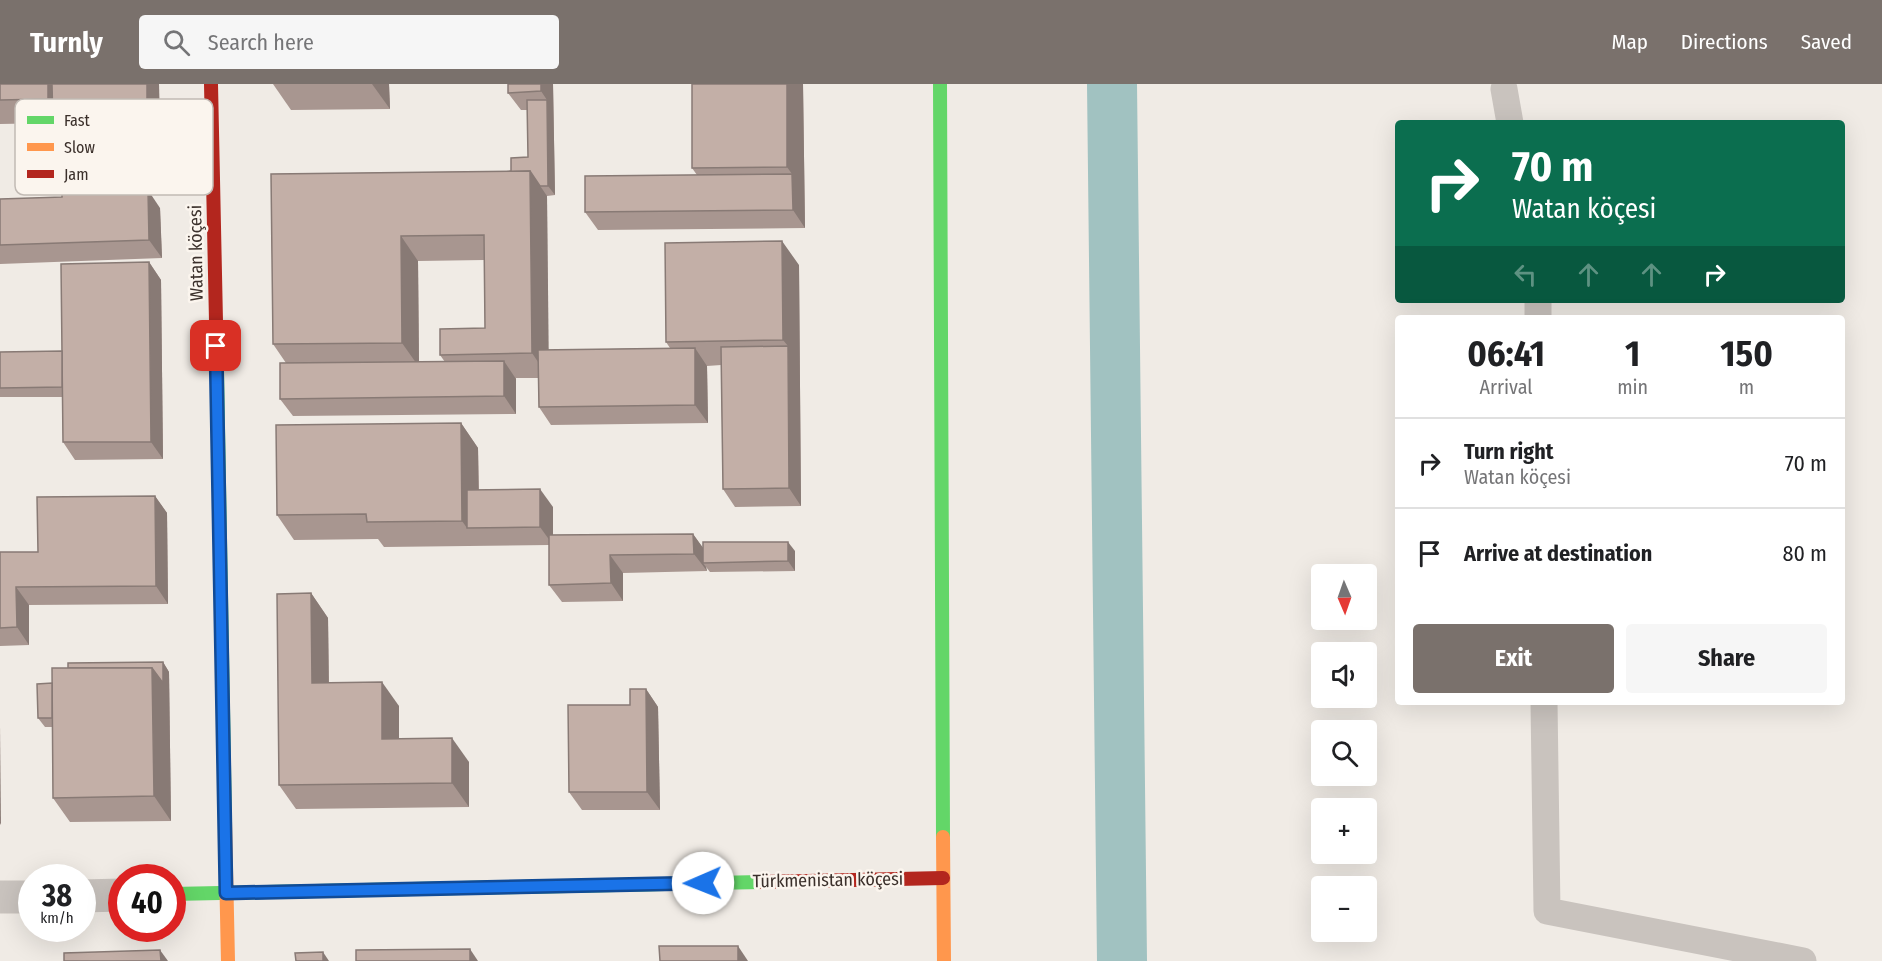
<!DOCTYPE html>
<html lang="en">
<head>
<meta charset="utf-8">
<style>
	:root { --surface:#fff; --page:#f6f6f6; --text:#202124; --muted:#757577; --line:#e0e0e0; --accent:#7a716c }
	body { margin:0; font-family:"Fira Sans Condensed",sans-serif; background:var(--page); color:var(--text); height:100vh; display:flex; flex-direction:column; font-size:22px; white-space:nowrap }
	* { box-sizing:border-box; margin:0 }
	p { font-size:20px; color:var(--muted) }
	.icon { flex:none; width:33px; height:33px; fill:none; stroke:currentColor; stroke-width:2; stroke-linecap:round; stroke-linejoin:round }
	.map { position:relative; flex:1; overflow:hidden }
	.details { position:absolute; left:1395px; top:231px; width:450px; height:390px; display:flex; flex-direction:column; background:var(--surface); border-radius:6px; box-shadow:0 6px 24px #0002 }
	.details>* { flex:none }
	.guide { position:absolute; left:1395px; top:36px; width:450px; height:183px; border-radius:6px; box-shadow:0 6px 24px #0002; background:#0b6e4f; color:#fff; overflow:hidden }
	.needle { width:39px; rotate:178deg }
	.controls { position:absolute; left:1311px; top:480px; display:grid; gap:12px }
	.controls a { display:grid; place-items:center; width:66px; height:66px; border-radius:6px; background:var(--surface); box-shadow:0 6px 24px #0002; font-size:30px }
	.speed { position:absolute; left:18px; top:780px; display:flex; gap:12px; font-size:30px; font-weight:700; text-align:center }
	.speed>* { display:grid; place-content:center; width:78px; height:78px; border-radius:50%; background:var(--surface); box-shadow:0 6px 24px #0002; line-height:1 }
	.speed small { font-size:15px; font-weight:400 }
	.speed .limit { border:9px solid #d22; background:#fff; color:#111 }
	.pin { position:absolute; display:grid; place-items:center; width:51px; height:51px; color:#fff; margin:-26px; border-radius:12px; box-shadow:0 3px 9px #0006 }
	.me { position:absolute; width:66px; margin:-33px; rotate:269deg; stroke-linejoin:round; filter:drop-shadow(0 0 4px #0008) }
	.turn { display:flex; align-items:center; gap:21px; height:126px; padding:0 18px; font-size:27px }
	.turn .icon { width:78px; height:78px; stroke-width:2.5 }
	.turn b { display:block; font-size:42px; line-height:51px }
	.lanes { display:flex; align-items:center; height:57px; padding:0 18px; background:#0003; justify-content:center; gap:30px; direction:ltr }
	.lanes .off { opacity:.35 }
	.eta { display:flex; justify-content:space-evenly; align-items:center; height:102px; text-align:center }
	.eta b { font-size:36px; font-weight:700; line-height:42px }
	.action { display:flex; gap:12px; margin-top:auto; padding:12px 18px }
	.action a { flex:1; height:69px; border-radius:6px; background:var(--accent); color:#fff; font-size:24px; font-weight:700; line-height:69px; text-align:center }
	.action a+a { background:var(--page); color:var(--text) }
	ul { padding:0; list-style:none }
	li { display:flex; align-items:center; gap:18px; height:90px; padding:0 18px; border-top:2px solid var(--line) }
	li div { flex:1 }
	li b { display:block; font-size:22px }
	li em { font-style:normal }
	header { display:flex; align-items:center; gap:36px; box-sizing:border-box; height:84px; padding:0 30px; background:var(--accent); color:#fff }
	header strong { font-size:28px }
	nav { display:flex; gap:33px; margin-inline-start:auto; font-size:21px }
	.search { width:420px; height:54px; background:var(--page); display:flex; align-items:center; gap:15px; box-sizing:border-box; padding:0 21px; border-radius:6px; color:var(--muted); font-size:22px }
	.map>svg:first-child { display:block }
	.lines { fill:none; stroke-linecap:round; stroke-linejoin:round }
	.canal { stroke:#a1c2c1; stroke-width:50 }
	.lane { stroke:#c9c3be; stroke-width:27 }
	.street { stroke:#c9c3be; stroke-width:33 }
	.fast { stroke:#63d668; stroke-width:14 }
	.slow { stroke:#ff974d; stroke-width:14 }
	.jam { stroke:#b3261e; stroke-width:14 }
	.wall { fill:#a89690; fill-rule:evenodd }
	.shaded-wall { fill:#887a75 }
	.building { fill:#c3afa7; stroke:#887a75; stroke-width:1.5 }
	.route-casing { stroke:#114b97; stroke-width:15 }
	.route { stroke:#1a73e8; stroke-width:10 }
	.labels { text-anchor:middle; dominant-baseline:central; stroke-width:5; stroke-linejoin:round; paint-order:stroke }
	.street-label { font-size:18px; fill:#3b302b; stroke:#fbf5ee }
	.key { fill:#fbf5ee; stroke:#c1bab4; stroke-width:1.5 }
	.key-label { font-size:16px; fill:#3b302b }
</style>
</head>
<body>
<header>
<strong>Turnly</strong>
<div class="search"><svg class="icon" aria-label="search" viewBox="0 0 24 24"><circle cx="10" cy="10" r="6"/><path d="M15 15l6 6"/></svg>Search here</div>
<nav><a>Map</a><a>Directions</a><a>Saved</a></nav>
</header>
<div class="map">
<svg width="1882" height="877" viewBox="0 0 1882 877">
	<rect width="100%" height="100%" fill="#f0ebe5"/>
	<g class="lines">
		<path class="canal" d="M1112 0 1122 877"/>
		<g class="lane">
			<path d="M1504 5 1510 39"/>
			<path d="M1538 216V234"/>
			<path d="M1544 618 1547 827 1803 877"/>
		</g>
		<g class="street">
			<path d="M82 812 122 811"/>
			<path d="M0 813H32"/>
		</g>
		<g class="fast">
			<path d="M940 0 943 753"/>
			<path d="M217 285 225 737"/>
			<path d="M172 810 761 798"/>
		</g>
		<g class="slow">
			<path d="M225 737 228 877"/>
			<path d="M943 753 944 877"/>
		</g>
		<g class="jam">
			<path d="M211 0 217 285"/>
			<path d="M761 798 943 794"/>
		</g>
	</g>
	<g class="wall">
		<path d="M0 0H159L160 58 65 59 53 41V39L0 40Z"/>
		<path d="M273 0H389L390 25 291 26Z"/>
		<path d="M553 0 555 111 547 112 548 266 670 264 666 258 799 181 801 422 735 423 723 405 721 281 707 282 708 339 551 341 539 323 538 294H516V330L293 332 280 315 286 279 273 260 271 90 511 87 528 73 527 26H521L508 9ZM484 176 485 244 440 271 445 278H419L418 177Z"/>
		<path d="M803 0 805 144 598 146 585 128 697 91 692 84Z"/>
		<path d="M0 115 160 124 162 174 0 180Z"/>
		<path d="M149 178 161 196 163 375 75 376 63 358 62 313H0V268L62 267Z"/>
		<path d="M461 339 478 364 479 406 553 423V451L693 450 703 464 795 467V487L710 488 706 483 707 487 623 489V517L562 518 549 501V461L384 463 378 455 294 456 277 431Z"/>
		<path d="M155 412 167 429 168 520 29 521V561L0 562V468H38Z"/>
		<path d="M311 509 328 534 329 598 399 622V655L469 678V723L296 725 279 701Z"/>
		<path d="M163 578 169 588 171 737 70 738 53 714 52 643H45L38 634 52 599Z"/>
		<path d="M646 605 658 623 660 726H582L569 708 630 621Z"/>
	</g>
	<g class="shaded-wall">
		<path d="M48 0H65V39L48 15Z"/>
		<path d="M147 0H159L160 58 147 40Z"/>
		<path d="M372 0H389L390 25Z"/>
		<path d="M541 0H553L555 111 548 102 547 16 541 7Z"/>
		<path d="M787 0H803L805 144 793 126 792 90 787 83Z"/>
		<path d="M530 87 547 112 549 294 532 269Z"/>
		<path d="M148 106 160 124 162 174 149 156Z"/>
		<path d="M401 152 418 177 419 283 402 259Z"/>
		<path d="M782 157 799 181 801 422 789 404 788 262 783 256Z"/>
		<path d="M149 178 161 196 163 375 151 358Z"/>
		<path d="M695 264 707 282 708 339 695 321Z"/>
		<path d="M504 277 516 295V330L504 312Z"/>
		<path d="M461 339 478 364 479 444H467L462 437Z"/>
		<path d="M540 405 553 423V461L540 443Z"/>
		<path d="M155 412 167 429 168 520 156 502Z"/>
		<path d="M693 450 706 468 703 479 706 483 707 487 694 470Z"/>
		<path d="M788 458 795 467V487L788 477Z"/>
		<path d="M610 471 623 489V517L611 499Z"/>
		<path d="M16 503 29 521V561L17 543Z"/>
		<path d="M311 509 328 534 329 623 312 599Z"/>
		<path d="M163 578 169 588 171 737 154 712 152 584Z"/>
		<path d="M382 598 399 622V679L382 655Z"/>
		<path d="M646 605 658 623 660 726 647 708Z"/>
		<path d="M0 641 1 741 0 739Z"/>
		<path d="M452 654 469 678V723L452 699Z"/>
		<path d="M738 862 748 877H738Z"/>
		<path d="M470 865 478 877H470Z"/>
		<path d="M160 866 168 877H161Z"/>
		<path d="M323 868 329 877H323Z"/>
	</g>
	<g class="building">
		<path d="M0 0H48V15L0 16Z"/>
		<path d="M52 0H147V40L53 41Z"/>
		<path d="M508 0H541V7L508 9Z"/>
		<path d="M692 0H787V83L692 84Z"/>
		<path d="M527 16H547L548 102H540L530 87 505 88 511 87V74L528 73Z"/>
		<path d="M530 87 532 269 440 271V245L485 244 484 151 401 152 402 259 273 260 271 90Z"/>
		<path d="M792 90 793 126 585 128V92Z"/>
		<path d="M148 106 149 156 0 161V115L62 113V109Z"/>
		<path d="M782 157 783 256 666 258 665 159Z"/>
		<path d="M149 178 151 358H63L61 180Z"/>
		<path d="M788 262 789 404 723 405 721 263Z"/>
		<path d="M695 264V321L539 323 538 266Z"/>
		<path d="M62 267V303L0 304V268Z"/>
		<path d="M504 277V312L280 315V279Z"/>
		<path d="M461 339 462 437 367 438 366 430 277 431 276 341Z"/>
		<path d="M540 405V443L467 444V406Z"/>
		<path d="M155 412 156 502 16 503 17 543 0 544V468H38L37 413Z"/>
		<path d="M693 450 694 470 610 471 611 499 549 501V451Z"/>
		<path d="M703 458H788V477L703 479Z"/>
		<path d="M311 509 312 599 382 598V655L452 654V699L279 701 277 510Z"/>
		<path d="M163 578V599L152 584H68V579Z"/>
		<path d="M52 584H152L154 712 53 714Z"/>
		<path d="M52 599V634H38L37 600Z"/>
		<path d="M630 605H646L647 708H569L568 621H630Z"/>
		<path d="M659 862H738V877H660Z"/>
		<path d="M470 865V877H356V866Z"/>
		<path d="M160 866 161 877H64V869Z"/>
		<path d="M323 868V877H296L295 869Z"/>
	</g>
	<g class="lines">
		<g class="route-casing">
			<path id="route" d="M216 262 226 809 703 799"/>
		</g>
		<use href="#route" class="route"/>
	</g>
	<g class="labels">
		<g class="street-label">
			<text transform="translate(196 169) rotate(-91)">Watan köçesi</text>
			<text transform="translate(828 796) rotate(-1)">Türkmenistan köçesi</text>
		</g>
	</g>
	<rect x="15" y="15" width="198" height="96" rx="9" class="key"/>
	<rect x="27" y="32" width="27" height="8" fill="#63d668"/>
	<rect x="27" y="59" width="27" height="8" fill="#ff974d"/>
	<rect x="27" y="86" width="27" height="8" fill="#b3261e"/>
	<g class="key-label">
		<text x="64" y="42">Fast</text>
		<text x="64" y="69">Slow</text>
		<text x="64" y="96">Jam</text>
	</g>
</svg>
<div class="controls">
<a><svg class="needle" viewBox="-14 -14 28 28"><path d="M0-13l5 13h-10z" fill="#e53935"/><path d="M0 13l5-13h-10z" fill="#757577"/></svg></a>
<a><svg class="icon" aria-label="sound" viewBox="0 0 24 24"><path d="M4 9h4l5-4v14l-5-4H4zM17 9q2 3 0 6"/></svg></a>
<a><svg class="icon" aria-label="search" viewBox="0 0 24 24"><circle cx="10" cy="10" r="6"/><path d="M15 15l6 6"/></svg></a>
<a>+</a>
<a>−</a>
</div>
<div class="speed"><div>38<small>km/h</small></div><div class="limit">40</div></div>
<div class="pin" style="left:216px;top:262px;background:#d93025"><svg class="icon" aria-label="arrive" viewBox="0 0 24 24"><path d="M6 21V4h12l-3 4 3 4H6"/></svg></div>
<svg class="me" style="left:703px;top:799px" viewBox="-20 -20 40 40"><circle r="19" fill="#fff"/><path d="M0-13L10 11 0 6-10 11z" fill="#1a73e8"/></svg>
<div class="guide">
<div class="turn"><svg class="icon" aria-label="right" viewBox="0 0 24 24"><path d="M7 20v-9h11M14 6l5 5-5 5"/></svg><div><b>70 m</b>Watan köçesi</div></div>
<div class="lanes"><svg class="icon off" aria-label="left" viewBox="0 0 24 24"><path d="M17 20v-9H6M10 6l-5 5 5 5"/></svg><svg class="icon off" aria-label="ahead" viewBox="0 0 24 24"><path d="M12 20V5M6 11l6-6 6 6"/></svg><svg class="icon off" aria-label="ahead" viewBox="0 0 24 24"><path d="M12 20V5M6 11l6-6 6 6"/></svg><svg class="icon" aria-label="right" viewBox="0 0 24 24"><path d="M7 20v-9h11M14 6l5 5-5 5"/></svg></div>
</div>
<section class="details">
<div class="eta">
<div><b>06:41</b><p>Arrival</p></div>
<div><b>1</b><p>min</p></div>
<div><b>150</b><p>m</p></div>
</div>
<ul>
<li><svg class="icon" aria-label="right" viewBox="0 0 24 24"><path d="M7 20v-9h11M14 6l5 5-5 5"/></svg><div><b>Turn right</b><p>Watan köçesi</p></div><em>70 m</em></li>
<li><svg class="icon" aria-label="arrive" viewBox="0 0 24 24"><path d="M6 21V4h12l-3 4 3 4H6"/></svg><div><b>Arrive at destination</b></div><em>80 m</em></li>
</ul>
<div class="action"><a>Exit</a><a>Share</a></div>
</section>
</div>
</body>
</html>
